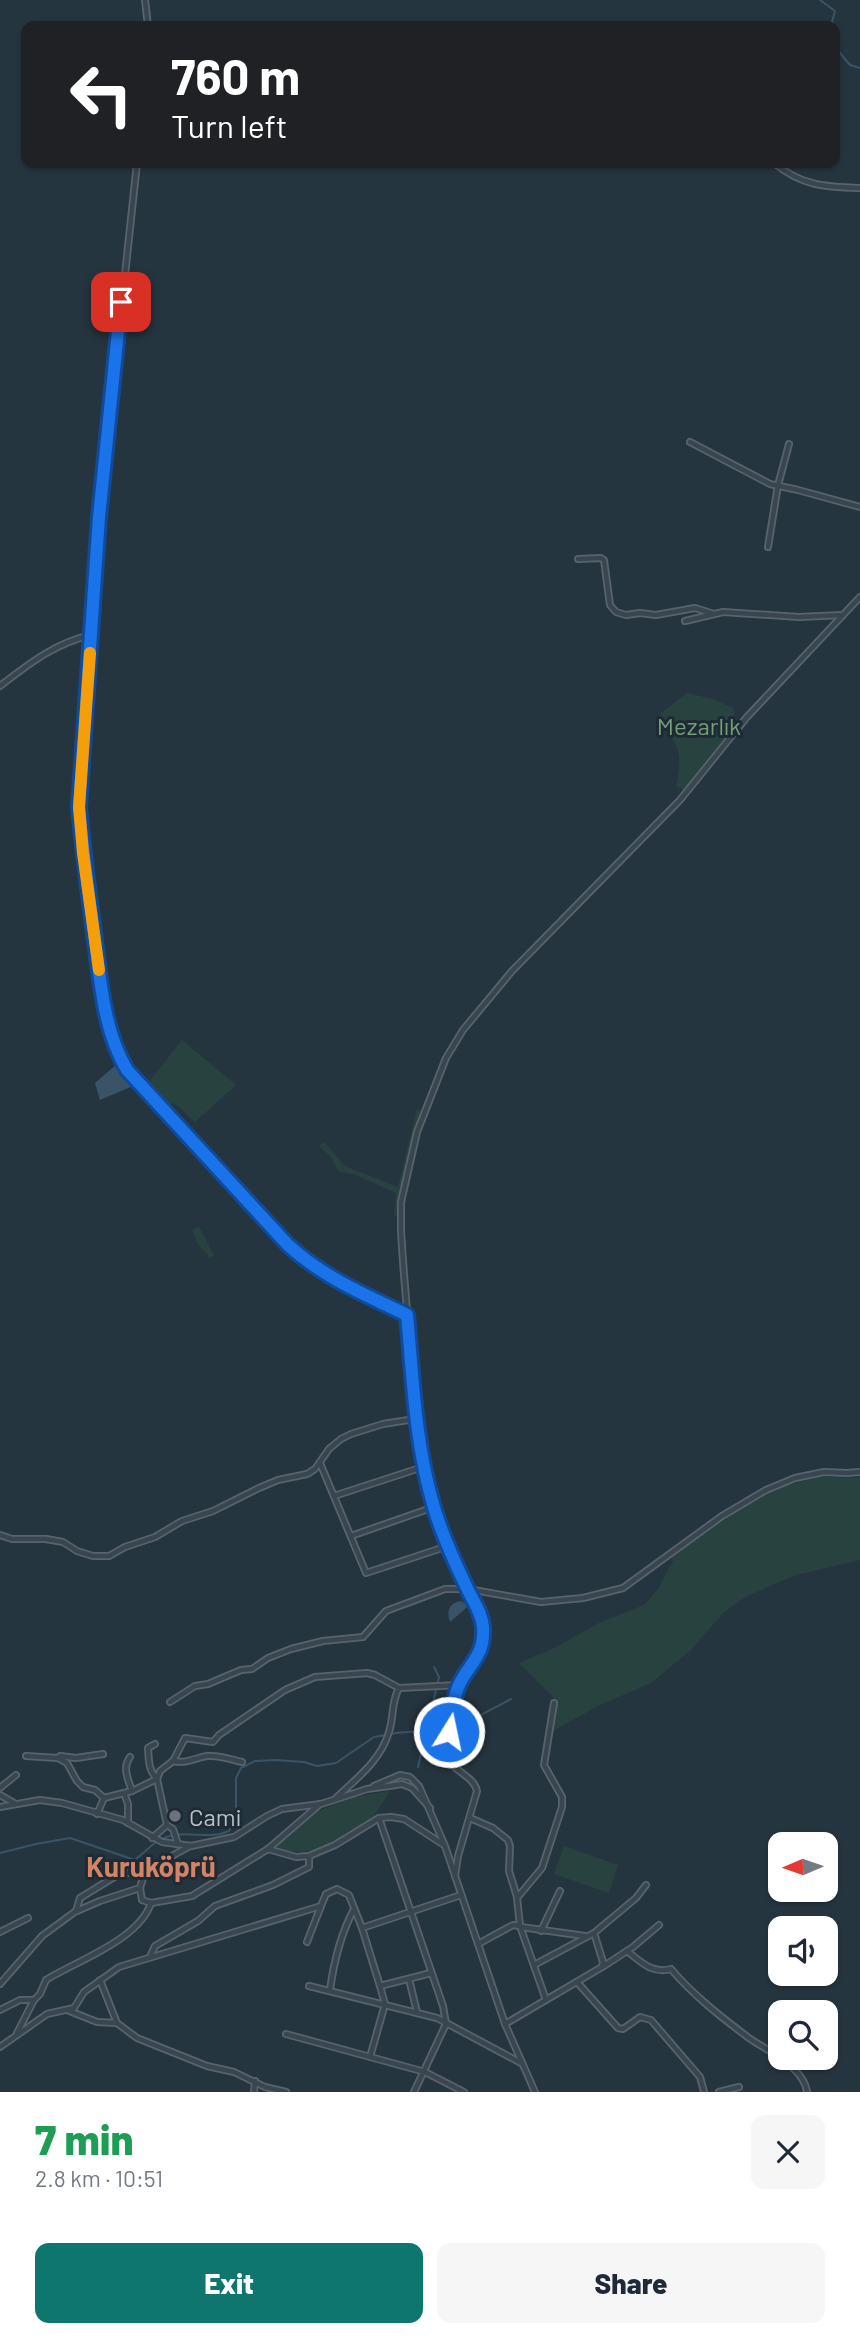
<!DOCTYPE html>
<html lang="en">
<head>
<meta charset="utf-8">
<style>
	:root { --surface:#fff; --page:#f6f6f7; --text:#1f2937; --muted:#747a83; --accent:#0f766e }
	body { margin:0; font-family:Barlow,sans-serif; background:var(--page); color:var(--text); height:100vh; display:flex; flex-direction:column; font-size:26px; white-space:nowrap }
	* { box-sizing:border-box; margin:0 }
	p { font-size:23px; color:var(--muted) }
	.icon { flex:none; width:38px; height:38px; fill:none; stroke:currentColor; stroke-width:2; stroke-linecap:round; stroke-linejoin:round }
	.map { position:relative; height:2092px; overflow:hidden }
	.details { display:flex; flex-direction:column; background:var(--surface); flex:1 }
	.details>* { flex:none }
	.banner { position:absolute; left:21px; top:21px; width:819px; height:147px; border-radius:14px; box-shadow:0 2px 5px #0004; background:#202124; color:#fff; overflow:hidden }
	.needle { width:46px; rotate:268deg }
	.controls { position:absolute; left:768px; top:1832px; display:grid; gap:14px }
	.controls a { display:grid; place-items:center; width:70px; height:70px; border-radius:14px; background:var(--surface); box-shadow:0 2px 5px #0004; font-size:35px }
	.pin { position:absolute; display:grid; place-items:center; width:60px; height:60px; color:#fff; margin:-30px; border-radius:14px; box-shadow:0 4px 10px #0006 }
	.me { position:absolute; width:77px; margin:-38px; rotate:10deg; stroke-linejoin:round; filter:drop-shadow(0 0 5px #0008) }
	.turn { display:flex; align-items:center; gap:24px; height:147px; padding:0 35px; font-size:32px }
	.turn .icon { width:91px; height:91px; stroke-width:2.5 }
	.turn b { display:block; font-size:49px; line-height:60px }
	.round { display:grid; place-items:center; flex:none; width:74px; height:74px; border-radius:14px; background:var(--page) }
	.summary { display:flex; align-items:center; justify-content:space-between; height:119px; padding:0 35px }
	h1 { font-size:42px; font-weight:800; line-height:52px; color:#1e9e55 }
	.action { display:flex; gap:14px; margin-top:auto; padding:14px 35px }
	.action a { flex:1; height:80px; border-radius:14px; background:var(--accent); color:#fff; font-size:28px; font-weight:800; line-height:80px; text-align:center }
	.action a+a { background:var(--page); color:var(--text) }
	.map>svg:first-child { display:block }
	.green { fill:#284240 }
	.water { fill:#395466 }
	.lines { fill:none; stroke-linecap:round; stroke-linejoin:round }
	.stream { stroke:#395466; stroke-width:2 }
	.minor-casing { stroke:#57646d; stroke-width:8 }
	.minor { stroke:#39464f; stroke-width:4.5 }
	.route-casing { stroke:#114b97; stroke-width:18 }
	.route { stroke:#1a73e8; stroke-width:12 }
	.slow { stroke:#f59e0b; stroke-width:12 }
	.worship-dot { fill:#6b7280; stroke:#1e2b34; stroke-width:2.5 }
	.labels { text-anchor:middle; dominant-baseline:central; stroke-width:6; stroke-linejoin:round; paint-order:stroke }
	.park-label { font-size:24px; fill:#749f76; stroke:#1e2b34 }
	.poi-label { font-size:24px; fill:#b5c1ca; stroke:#1e2b34; text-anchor:start }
	.quarter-label { font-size:28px; font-weight:bold; fill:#d48366; stroke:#1e2b34 }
</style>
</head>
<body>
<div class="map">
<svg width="860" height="2092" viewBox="0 0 860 2092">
	<rect width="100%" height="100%" fill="#25353f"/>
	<g class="green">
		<path d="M687 693 713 699 733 708 737 723 684 790 676 786C683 758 680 742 658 722L661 713Z"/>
		<path d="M182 1040 236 1085 195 1122 177 1105 168 1103 148 1083Z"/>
		<path d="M417 1109 421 1110 405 1173 397 1216H394L396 1193 356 1175 338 1171 331 1157 319 1146 324 1142 345 1166 398 1187Z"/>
		<path d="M199 1227 214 1255 210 1258 199 1246 192 1230Z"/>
		<path d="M826 1477 860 1478V1560L796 1575 747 1596 723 1613 691 1650 651 1683 598 1706 551 1732 557 1701 519 1663 552 1649 599 1623 644 1605 658 1589 673 1561 671 1557C711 1524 773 1481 826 1477Z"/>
		<path d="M390 1791 372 1819 355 1831 320 1848 303 1852 278 1850 276 1843 316 1812 353 1797Z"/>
		<path d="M564 1846 618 1865 609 1893 554 1874Z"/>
	</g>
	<g class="water">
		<path d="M116 1065 133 1086 100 1100 95 1083Z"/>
		<path d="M461 1601 466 1604V1608L450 1622C446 1611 449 1603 461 1601Z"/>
	</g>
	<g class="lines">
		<g class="stream">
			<path d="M820 0 835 11 831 26"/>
			<path d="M835 47 850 65 860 68"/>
			<path d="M418 1767 439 1677 434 1667"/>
			<path d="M162 1839C183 1828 208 1841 229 1831L236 1817V1778L241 1768 255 1761 276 1760 304 1762 317 1766 336 1763 374 1737 396 1733 456 1728 511 1699"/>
			<path d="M0 1853 36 1844 70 1838 135 1860 157 1841"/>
		</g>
		<g class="minor-casing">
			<g id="minor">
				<path d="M145 0 148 26"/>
				<path d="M137 163 99 517 79 807C83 852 89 896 95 941 101 985 104 1032 127 1070L288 1246C325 1279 363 1293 406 1314"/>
				<path d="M774 163C802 186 825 187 860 188"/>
				<path d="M690 442 770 484 798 490 860 507"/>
				<path d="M768 547 778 485 789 444"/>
				<path d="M578 559 601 558 604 560 610 605 616 612 626 615 640 613 656 615 695 608 714 614"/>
				<path d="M685 621 723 612 799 617 843 615"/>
				<path d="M0 686C29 664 55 643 91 635"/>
				<path d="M320 1463 366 1573 448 1546"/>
				<path d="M334 1496 423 1467"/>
				<path d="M0 1535 12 1539H46L63 1542 77 1551 93 1556H109L125 1547 155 1537 182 1521 213 1511 259 1488 278 1480 307 1474 315 1469 329 1449 341 1439 351 1434 383 1424 415 1419"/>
				<path d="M351 1536 434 1507"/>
				<path d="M170 1702 195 1686 208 1684 241 1670 252 1669 268 1658 291 1649 323 1641 363 1637 386 1611 445 1589H468L541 1602 583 1598 623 1588 722 1516 766 1490 795 1478 824 1472 847 1473 860 1472"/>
				<path d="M103 1754 76 1758 60 1756 58 1758 67 1763 77 1781 83 1787 95 1790 104 1798"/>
				<path d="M26 1756 58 1758"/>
				<path d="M130 1757C122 1768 128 1779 132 1791"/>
				<path d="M173 1761C188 1764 194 1758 207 1756 220 1755 230 1759 242 1762"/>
				<path d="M374 1786 400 1775 410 1777 419 1786 445 1846 505 2024 535 2092"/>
				<path d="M0 1788 16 1775"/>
				<path d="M124 1793 128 1804V1823"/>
				<path d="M0 1795 14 1803"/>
				<path d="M336 1798C357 1778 381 1760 389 1732 394 1717 391 1702 399 1688L459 1685"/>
				<path d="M0 1807 40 1800 62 1803 123 1820 162 1842 191 1846 234 1837 267 1816 282 1809 321 1804 367 1789 389 1786 402 1784 412 1788 430 1808"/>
				<path d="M97 1814 104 1798 132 1791 157 1779C148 1770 149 1760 148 1748L155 1744"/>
				<path d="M379 1818 443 2006 446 2024 414 2092"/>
				<path d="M470 1818 493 1828 508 1840 510 1846 509 1871 517 1897"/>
				<path d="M152 1838 167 1825"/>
				<path d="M178 1844 173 1829 167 1825 157 1779 160 1771 173 1761 185 1738 213 1742 219 1735 285 1690 315 1677 367 1673 375 1675 399 1688"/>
				<path d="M268 1849 296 1857 309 1856 335 1845 379 1818 391 1817 404 1819 444 1845"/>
				<path d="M145 1871 140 1888 142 1900 151 1903 192 1896 268 1849 320 1804"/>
				<path d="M455 1876 458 1856 477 1791C473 1774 451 1772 448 1755 445 1738 452 1697 461 1682 472 1663 487 1649 483 1624 481 1610 472 1598 466 1585 454 1560 442 1534 433 1506 424 1478 417 1448 415 1418 413 1404 414 1389 413 1375 408 1327 404 1279 401 1231V1202L417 1132 446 1058 463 1030 512 971 680 800 747 717 860 597"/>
				<path d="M77 1911 100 1901 140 1888"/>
				<path d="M520 1926 517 1898 542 1868 562 1807V1797L544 1765 554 1703"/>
				<path d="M521 1927 585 1936"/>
				<path d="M362 1928 461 1895"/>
				<path d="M541 1931 560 1891"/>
				<path d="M0 1932 28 1918"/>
				<path d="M307 1942 321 1906"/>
				<path d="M478 1944 513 1925 520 1926 546 2000"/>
				<path d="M627 1951C641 1962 652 1974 671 1969 693 1995 721 2017 749 2038 763 2048 782 2056 794 2069 800 2075 806 2083 807 2092"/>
				<path d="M150 1957 155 1946 198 1921 215 1906 273 1885 309 1867V1856"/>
				<path d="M534 1965 594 1933"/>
				<path d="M604 1966 633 1947 659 1925"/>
				<path d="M409 1979 417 2012"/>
				<path d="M100 1980 117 2023"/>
				<path d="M577 1982 618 2028 623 2029 640 2017 651 2020 700 2077 704 2092"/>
				<path d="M0 1984 42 1936 76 1911 80 1898 119 1874 145 1871 164 1864 170 1857 190 1846"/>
				<path d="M309 1986 437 2018 521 2063"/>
				<path d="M330 1990C334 1961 340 1935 354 1909"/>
				<path d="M0 2010 20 2000H34"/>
				<path d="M67 2010 97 2022 117 2023 137 2038 207 2066 234 2072 265 2087 286 2092"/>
				<path d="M505 2024 602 1967 603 1962 594 1933 636 1898 646 1885"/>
				<path d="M17 2033 34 2000 40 1994 46 1980C76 1961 139 1940 151 1903"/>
				<path d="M286 2034 425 2072 464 2092"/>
				<path d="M0 2047 47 2014 74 2008 84 1992 119 1967 321 1906 326 1894 337 1889 349 1895 362 1928 380 1986 431 1973"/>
				<path d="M370 2057 385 2004 380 1986"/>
				<path d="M254 2092 255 2081"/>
				<path d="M719 2092 739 2087"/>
			</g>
		</g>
		<use href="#minor" class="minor"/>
	</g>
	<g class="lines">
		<g class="route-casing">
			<path id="route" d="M121 302 99 517 79 807C83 852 89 896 95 941 101 985 104 1031 127 1070L288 1245C324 1278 364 1294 407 1315 413 1379 415 1442 433 1504 441 1533 454 1561 467 1588 473 1601 482 1613 483 1627 485 1656 470 1662 459 1685 453 1699 451 1716 449 1732"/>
		</g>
		<use href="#route" class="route"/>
		<path class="slow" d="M90 653 79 807 83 853 99 970"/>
	</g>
	<circle class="worship-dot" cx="175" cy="1816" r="7"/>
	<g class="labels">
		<g class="park-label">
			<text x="699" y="725">Mezarlık</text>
		</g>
		<g class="poi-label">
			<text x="189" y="1816">Cami</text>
		</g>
		<g class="quarter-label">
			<text x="151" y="1866">Kuruköprü</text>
		</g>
	</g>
</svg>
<div class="controls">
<a><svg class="needle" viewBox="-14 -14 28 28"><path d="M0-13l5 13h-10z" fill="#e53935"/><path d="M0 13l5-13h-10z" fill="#747a83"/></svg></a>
<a><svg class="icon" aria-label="sound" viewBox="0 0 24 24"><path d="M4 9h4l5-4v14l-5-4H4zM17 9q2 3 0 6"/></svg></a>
<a><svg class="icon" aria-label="search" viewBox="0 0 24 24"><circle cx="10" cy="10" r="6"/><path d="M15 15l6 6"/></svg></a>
</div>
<div class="pin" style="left:121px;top:302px;background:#d93025"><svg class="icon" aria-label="arrive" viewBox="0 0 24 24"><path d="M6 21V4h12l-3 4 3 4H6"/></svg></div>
<svg class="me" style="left:449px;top:1732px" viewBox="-20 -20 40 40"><circle r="17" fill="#1a73e8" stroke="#fff" stroke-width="3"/><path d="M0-11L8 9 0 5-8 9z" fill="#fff"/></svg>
<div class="banner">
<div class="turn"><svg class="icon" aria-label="left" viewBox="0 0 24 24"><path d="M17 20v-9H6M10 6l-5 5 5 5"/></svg><div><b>760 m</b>Turn left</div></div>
</div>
</div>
<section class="details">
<div class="summary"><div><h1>7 min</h1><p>2.8 km · 10:51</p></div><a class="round"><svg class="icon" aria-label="close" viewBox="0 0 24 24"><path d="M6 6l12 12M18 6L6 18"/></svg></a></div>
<div class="action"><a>Exit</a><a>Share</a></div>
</section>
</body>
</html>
